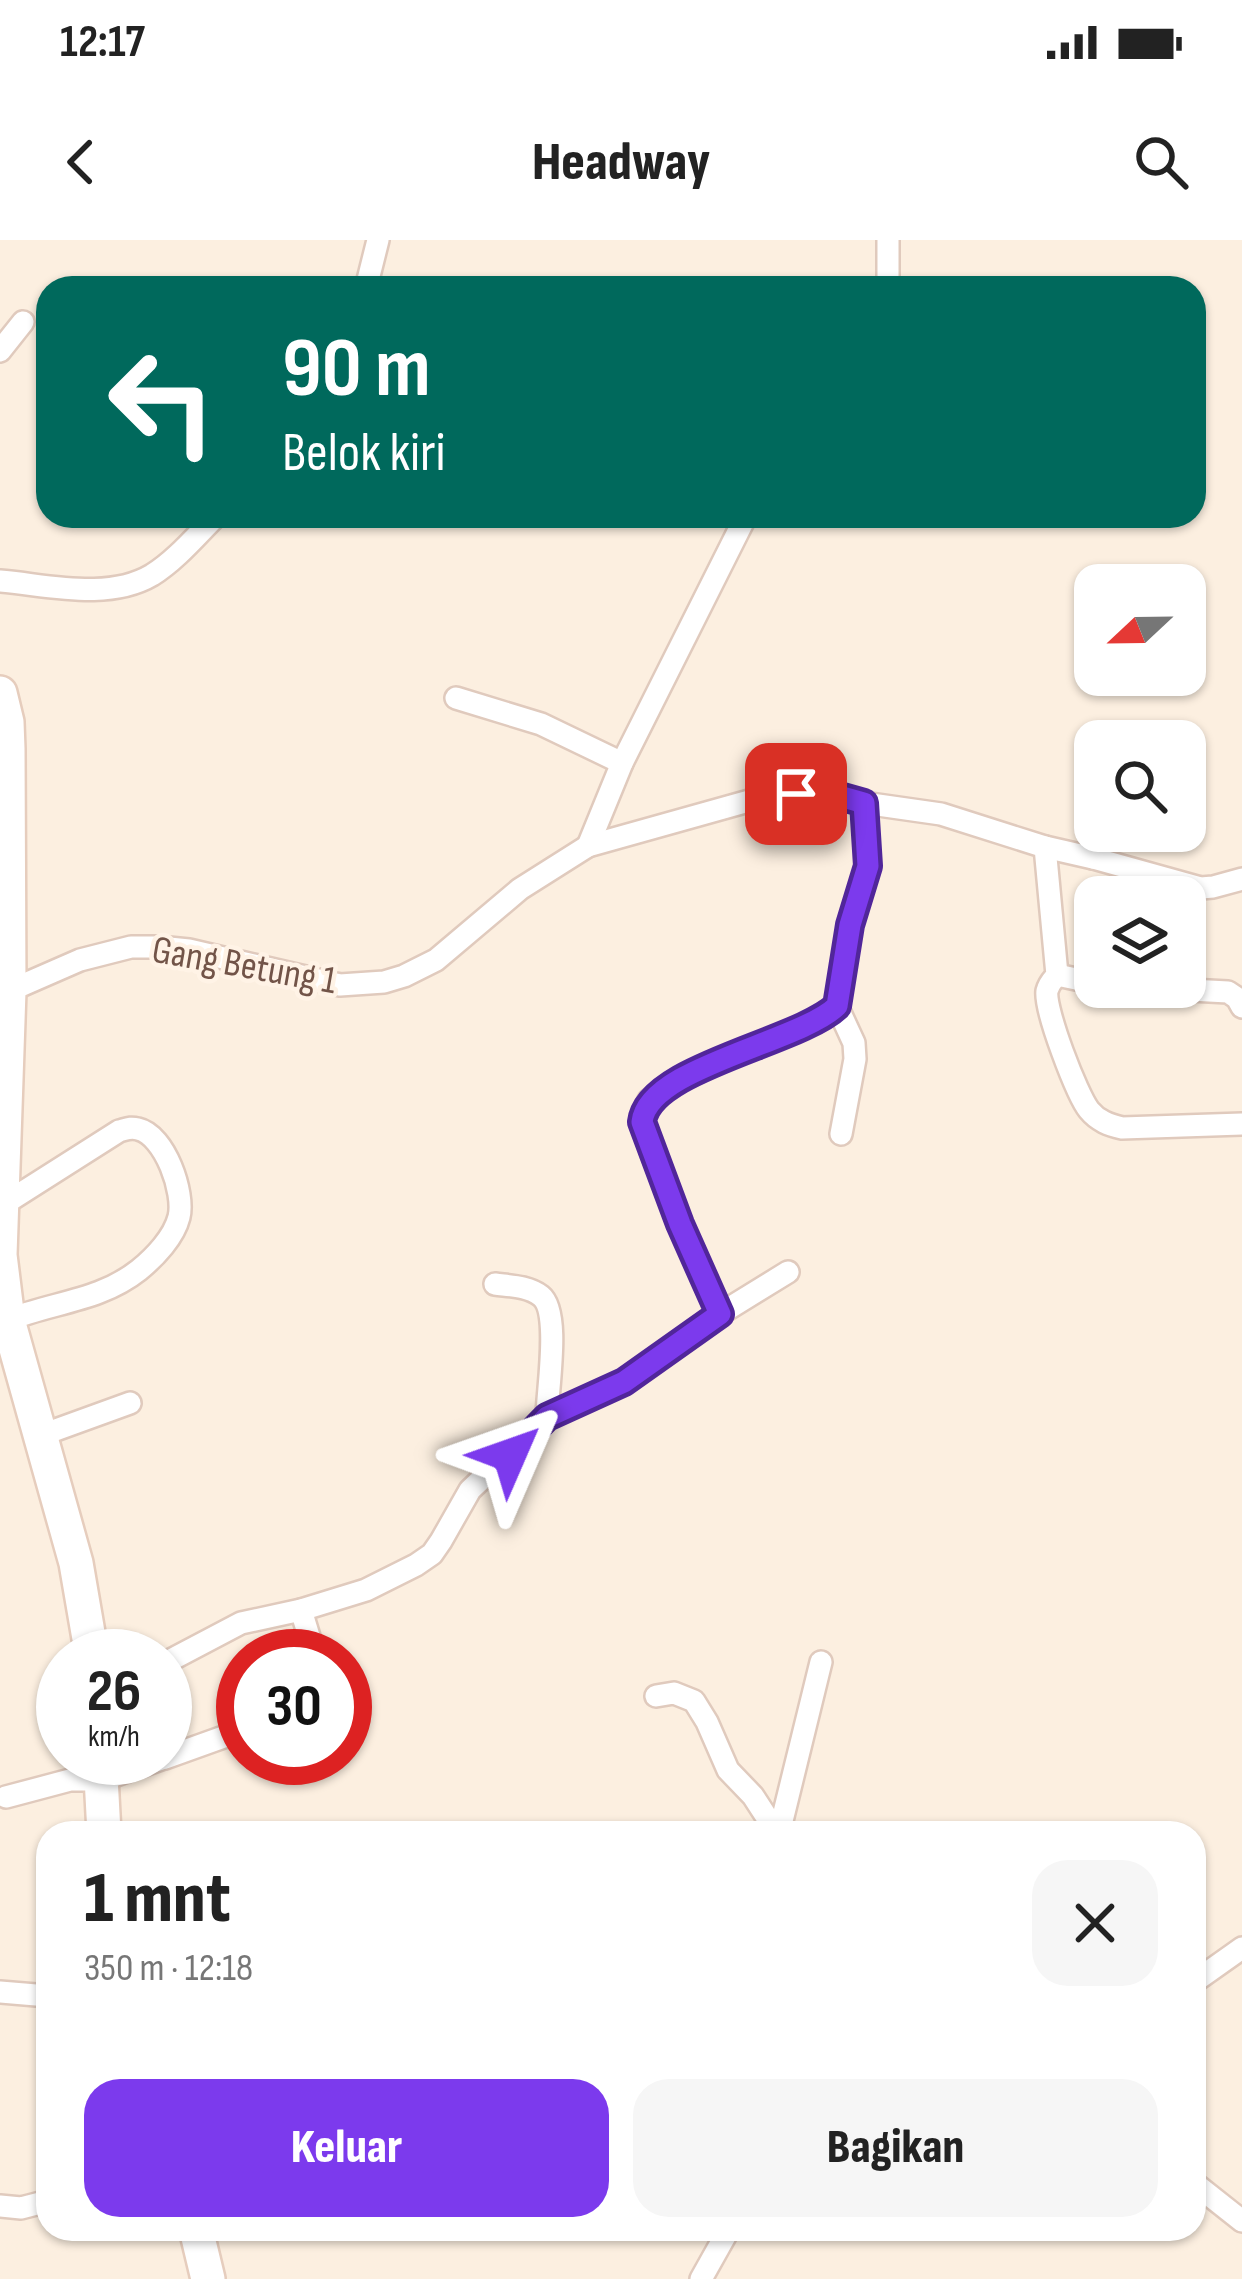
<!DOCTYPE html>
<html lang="id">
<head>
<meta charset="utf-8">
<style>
	:root { --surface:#fff; --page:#f6f6f6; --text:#222; --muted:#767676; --accent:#7c3aed }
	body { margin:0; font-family:"Sofia Sans Condensed",sans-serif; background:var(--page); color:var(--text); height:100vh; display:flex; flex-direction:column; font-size:45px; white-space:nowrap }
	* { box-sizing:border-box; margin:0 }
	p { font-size:39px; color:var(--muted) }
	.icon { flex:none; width:66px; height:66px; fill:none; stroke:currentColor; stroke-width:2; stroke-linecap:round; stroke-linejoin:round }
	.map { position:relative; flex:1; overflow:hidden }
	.side { position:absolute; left:36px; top:1581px; width:1170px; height:420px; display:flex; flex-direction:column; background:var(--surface); border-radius:36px; box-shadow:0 3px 9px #0004 }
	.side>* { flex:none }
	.top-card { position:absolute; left:36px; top:36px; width:1170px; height:252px; border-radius:36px; box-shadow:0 3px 9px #0004; background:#00695c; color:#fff; overflow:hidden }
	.needle { width:78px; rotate:248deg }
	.tools { position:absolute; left:1074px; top:324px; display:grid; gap:24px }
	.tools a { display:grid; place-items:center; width:132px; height:132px; border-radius:24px; background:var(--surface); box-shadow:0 3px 9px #0004; font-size:60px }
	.speed { position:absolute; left:36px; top:1389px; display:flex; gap:24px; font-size:60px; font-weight:700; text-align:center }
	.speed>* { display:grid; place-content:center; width:156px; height:156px; border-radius:50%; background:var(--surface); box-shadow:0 3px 9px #0004; line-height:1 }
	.speed small { font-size:30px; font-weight:400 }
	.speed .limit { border:18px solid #d22; background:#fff; color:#111 }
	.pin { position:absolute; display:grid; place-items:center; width:102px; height:102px; color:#fff; margin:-51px; border-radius:24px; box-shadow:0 6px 18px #0006 }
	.me { position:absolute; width:132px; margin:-66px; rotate:47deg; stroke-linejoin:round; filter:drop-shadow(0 0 9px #0008) }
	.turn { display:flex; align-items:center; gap:42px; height:252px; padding:0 48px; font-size:54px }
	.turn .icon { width:156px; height:156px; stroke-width:2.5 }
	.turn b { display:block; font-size:84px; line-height:102px }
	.round { display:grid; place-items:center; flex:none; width:126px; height:126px; border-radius:36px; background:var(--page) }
	.summary { display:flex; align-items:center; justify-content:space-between; height:204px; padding:0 48px }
	h1 { font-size:72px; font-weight:800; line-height:90px }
	.button { display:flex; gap:24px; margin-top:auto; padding:24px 48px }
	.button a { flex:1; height:138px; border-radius:36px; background:var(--accent); color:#fff; font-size:48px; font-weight:800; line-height:138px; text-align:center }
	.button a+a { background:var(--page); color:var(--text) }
	.status { display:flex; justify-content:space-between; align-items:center; height:84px; padding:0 60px; background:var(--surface); direction:ltr }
	.status svg { height:33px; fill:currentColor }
	header { display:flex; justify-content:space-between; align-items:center; height:156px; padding:0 48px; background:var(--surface); font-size:54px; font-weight:800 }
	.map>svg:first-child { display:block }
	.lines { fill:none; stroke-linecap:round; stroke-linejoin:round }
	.minor-casing { stroke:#e0cabd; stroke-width:26 }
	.secondary-casing { stroke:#e6cdbd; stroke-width:38 }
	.minor { stroke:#fff; stroke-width:21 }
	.secondary { stroke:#fff; stroke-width:33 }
	.route-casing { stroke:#51269a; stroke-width:30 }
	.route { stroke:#7c3aed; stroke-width:21 }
	.labels { text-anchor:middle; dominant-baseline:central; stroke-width:9; stroke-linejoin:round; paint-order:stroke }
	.street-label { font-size:39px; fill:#725448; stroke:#fff3e6 }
</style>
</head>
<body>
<div class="status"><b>12:17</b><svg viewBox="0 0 49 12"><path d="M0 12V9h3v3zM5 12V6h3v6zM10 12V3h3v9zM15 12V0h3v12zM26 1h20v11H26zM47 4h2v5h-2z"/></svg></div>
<header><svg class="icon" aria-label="back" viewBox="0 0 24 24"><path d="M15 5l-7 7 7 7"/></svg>Headway<svg class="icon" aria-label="search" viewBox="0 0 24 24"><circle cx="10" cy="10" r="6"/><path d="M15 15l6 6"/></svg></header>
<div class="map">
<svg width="1242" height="2039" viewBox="0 0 1242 2039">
	<rect width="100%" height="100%" fill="#fcefe0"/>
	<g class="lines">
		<g class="minor-casing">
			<g id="minor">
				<path d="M366 48 378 0"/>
				<path d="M888 48V0"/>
				<path d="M0 111 23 82"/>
				<path d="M0 341C48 345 108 361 152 335 176 320 196 296 216 276"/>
				<path d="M456 458 541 484 622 523"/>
				<path d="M588 606 622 523 746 276"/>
				<path d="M1045 607 1093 618 1104 591"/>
				<path d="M1093 618 1201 648 1213 647 1242 639"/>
				<path d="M1057 735 1095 743"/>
				<path d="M1134 747 1228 752 1237 758 1242 767"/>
				<path d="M1 750 9 751 80 720 131 707H159L189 710 340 745 384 742 404 736 436 720 520 649 588 606 756 559 796 553 832 554 864 563 941 574 1045 607 1057 735C1052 741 1049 743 1047 751 1044 769 1077 855 1089 870 1098 881 1109 885 1122 888L1242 884"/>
				<path d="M837 766 854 803 855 819 841 894"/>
				<path d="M495 1044C510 1046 528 1046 541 1056 561 1072 547 1151 547 1177"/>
				<path d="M720 1074 680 984 652 914 642 882 643 873 649 860 666 847 758 804 814 783 837 766 850 685 869 626 864 563"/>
				<path d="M1 1075 8 1080C53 1062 100 1061 139 1030 155 1017 174 997 179 977 185 953 165 895 138 889 130 887 127 889 119 891L1 966"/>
				<path d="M39 1196 130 1163"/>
				<path d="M301 1370 315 1416"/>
				<path d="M165 1423 241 1383 301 1370 366 1350 416 1325 432 1314 441 1301 470 1250 547 1177 624 1142 702 1085 788 1032"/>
				<path d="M656 1456 674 1453 694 1461 707 1482 728 1530 753 1556 777 1593"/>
				<path d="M165 1518 243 1490"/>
				<path d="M6 1557 70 1540H102L164 1518"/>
				<path d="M779 1593 821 1422"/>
				<path d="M1194 1742 1242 1708"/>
				<path d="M0 1752 48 1756"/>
				<path d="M1194 1943 1242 1981"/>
				<path d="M0 1966 21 1968 48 1961"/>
				<path d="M701 2039 729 1989"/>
			</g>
		</g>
		<g class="secondary-casing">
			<g id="secondary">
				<path d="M0 453 7 482 8 509 9 751 0 1015 8 1080 76 1323 92 1416"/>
				<path d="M100 1518 104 1593"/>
				<path d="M196 1989 208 2039"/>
			</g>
		</g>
		<use href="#minor" class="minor"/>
		<use href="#secondary" class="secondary"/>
	</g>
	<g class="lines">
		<g class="route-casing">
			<path id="route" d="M510 1215 547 1177 624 1142 720 1074 680 984 642 882C648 827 798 803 837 766L850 685 868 626 864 563 832 554H796"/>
		</g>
		<use href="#route" class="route"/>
	</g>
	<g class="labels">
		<g class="street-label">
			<text transform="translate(244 726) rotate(10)">Gang Betung 1</text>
		</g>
	</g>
</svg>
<div class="tools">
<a><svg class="needle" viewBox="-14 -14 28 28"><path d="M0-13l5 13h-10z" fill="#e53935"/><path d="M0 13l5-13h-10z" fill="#767676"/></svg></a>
<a><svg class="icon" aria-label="search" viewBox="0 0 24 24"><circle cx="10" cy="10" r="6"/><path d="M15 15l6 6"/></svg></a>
<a><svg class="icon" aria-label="layers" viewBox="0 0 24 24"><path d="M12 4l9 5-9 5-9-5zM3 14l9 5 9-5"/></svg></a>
</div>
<div class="speed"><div>26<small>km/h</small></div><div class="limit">30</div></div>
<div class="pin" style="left:796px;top:554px;background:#d93025"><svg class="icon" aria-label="arrive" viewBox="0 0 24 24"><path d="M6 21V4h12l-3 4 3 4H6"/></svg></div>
<svg class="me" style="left:510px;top:1215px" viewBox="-20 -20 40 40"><path d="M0-17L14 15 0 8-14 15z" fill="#7c3aed" stroke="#fff" stroke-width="4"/></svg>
<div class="top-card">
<div class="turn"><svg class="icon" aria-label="left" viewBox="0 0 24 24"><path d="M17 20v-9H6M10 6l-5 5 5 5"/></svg><div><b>90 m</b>Belok kiri</div></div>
</div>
<section class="side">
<div class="summary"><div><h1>1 mnt</h1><p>350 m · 12:18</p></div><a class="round"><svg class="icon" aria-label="close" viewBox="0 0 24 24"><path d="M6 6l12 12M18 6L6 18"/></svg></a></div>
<div class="button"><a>Keluar</a><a>Bagikan</a></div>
</section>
</div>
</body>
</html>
